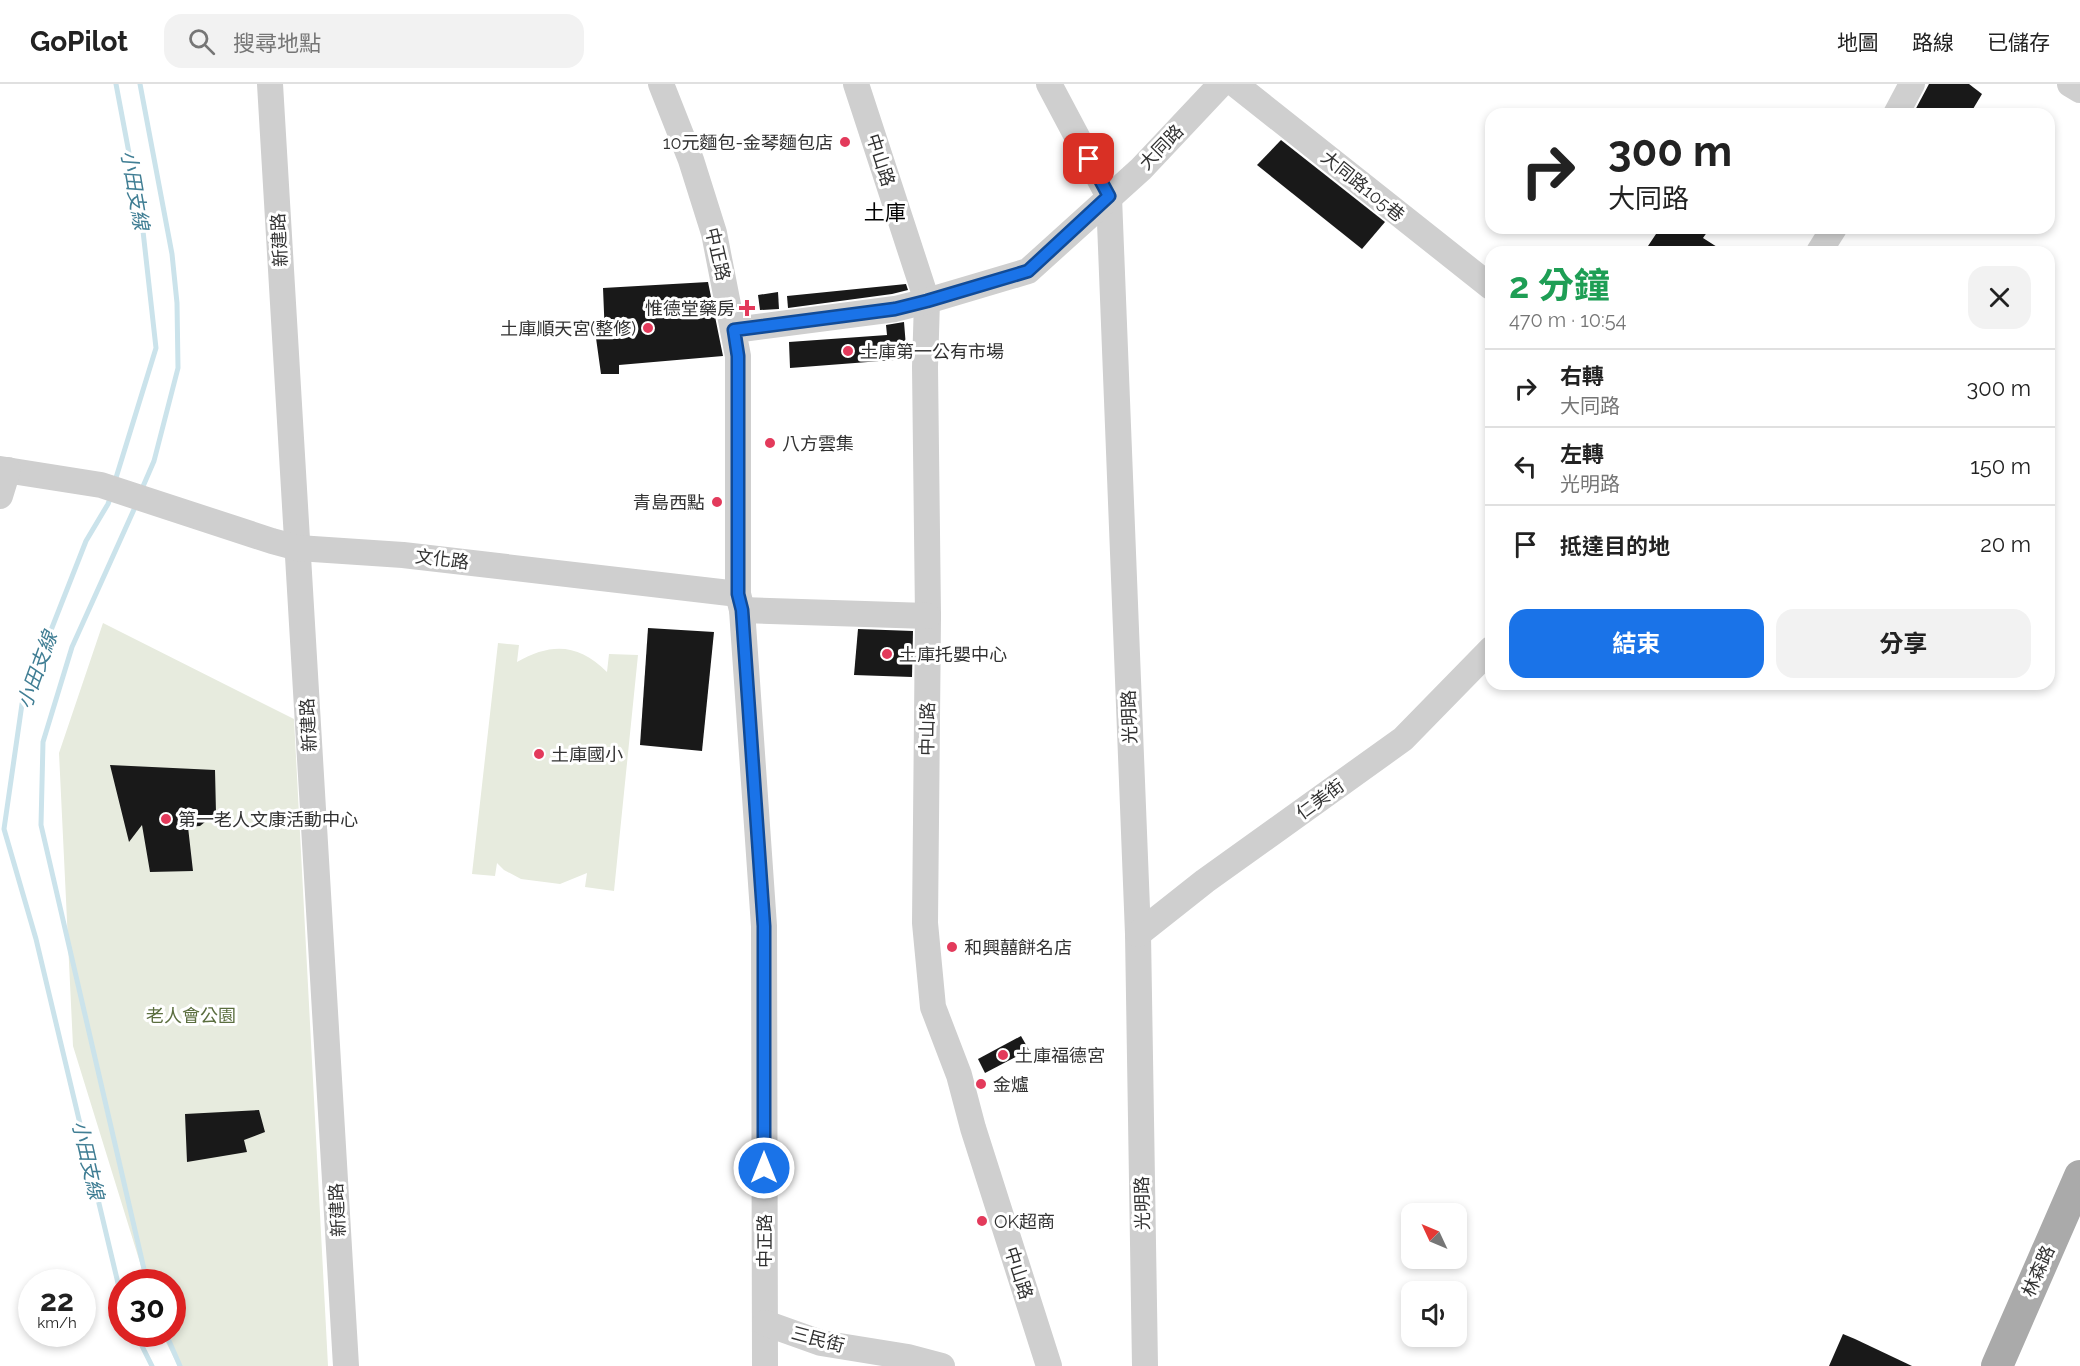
<!DOCTYPE html>
<html lang="zh-TW">
<head>
<meta charset="utf-8">
<style>
	:root { --surface:#fff; --page:#f2f2f2; --text:#222; --muted:#767676; --line:#e0e0e0; --accent:#1a73e8 }
	body { margin:0; font-family:Raleway,"Noto Sans TC",sans-serif; background:var(--page); color:var(--text); height:100vh; display:flex; flex-direction:column; font-size:22px; white-space:nowrap }
	* { box-sizing:border-box; margin:0 }
	p { font-size:20px; color:var(--muted) }
	.icon { flex:none; width:33px; height:33px; fill:none; stroke:currentColor; stroke-width:2; stroke-linecap:round; stroke-linejoin:round }
	.map { position:relative; flex:1; overflow:hidden }
	.panel { position:absolute; left:1485px; top:162px; width:570px; height:444px; display:flex; flex-direction:column; background:var(--surface); border-radius:18px; box-shadow:0 3px 9px #0003 }
	.panel>* { flex:none }
	.banner { position:absolute; left:1485px; top:24px; width:570px; height:126px; border-radius:18px; box-shadow:0 3px 9px #0003; background:#fff; color:var(--text); overflow:hidden }
	.needle { width:39px; rotate:314deg }
	.tools { position:absolute; left:1401px; top:1119px; display:grid; gap:12px }
	.tools a { display:grid; place-items:center; width:66px; height:66px; border-radius:12px; background:var(--surface); box-shadow:0 3px 9px #0003; font-size:30px }
	.speed { position:absolute; left:18px; top:1185px; display:flex; gap:12px; font-size:30px; font-weight:700; text-align:center }
	.speed>* { display:grid; place-content:center; width:78px; height:78px; border-radius:50%; background:var(--surface); box-shadow:0 3px 9px #0003; line-height:1 }
	.speed small { font-size:15px; font-weight:400 }
	.speed .limit { border:9px solid #d22; background:#fff; color:#111 }
	.pin { position:absolute; display:grid; place-items:center; width:51px; height:51px; color:#fff; margin:-26px; border-radius:12px; box-shadow:0 3px 9px #0006 }
	.me { position:absolute; width:66px; margin:-33px; rotate:0deg; stroke-linejoin:round; filter:drop-shadow(0 0 4px #0008) }
	.turn { display:flex; align-items:center; gap:21px; height:126px; padding:0 24px; font-size:27px }
	.turn .icon { width:78px; height:78px; stroke-width:2.5 }
	.turn b { display:block; font-size:42px; line-height:51px }
	.round { display:grid; place-items:center; flex:none; width:63px; height:63px; border-radius:18px; background:var(--page) }
	.summary { display:flex; align-items:center; justify-content:space-between; height:102px; padding:0 24px }
	h1 { font-size:36px; font-weight:700; line-height:45px; color:#1e9e55 }
	.cta { display:flex; gap:12px; margin-top:auto; padding:12px 24px }
	.cta a { flex:1; height:69px; border-radius:18px; background:var(--accent); color:#fff; font-size:24px; font-weight:700; line-height:69px; text-align:center }
	.cta a+a { background:var(--page); color:var(--text) }
	ul { padding:0; list-style:none }
	li { display:flex; align-items:center; gap:18px; height:78px; padding:0 24px; border-top:2px solid var(--line) }
	li div { flex:1 }
	li b { display:block; font-size:22px }
	li em { font-style:normal }
	header { display:flex; align-items:center; gap:36px; box-sizing:border-box; height:84px; padding:0 30px; background:var(--surface); border-bottom:2px solid var(--line) }
	header strong { font-size:28px }
	nav { display:flex; gap:33px; margin-inline-start:auto; font-size:21px }
	.search { width:420px; height:54px; background:var(--page); display:flex; align-items:center; gap:15px; box-sizing:border-box; padding:0 21px; border-radius:18px; color:var(--muted); font-size:22px }
	.map>svg:first-child { display:block }
	.green { fill:#e7ebde }
	.lines { fill:none; stroke-linecap:round; stroke-linejoin:round }
	.stream { stroke:#cbe3eb; stroke-width:5 }
	.building { fill:#191919 }
	.minor { stroke:#cfcfcf; stroke-width:26 }
	.major { stroke:#aaa; stroke-width:32 }
	.route-casing { stroke:#114b97; stroke-width:15 }
	.route { stroke:#1a73e8; stroke-width:10 }
	.poi-dot { fill:#e33a5b; stroke:#fff; stroke-width:2 }
	.labels { text-anchor:middle; dominant-baseline:central; stroke-width:6; stroke-linejoin:round; paint-order:stroke }
	.poi-label { font-size:18px; fill:#323232; stroke:#fff; text-anchor:start }
	.street-label { font-size:18px; fill:#323232; stroke:#fff }
	.park-label { font-size:18px; fill:#5b6e3f; stroke:#fff }
	.water-label { font-size:20px; font-style:italic; fill:#407e94; stroke:#fff }
	.quarter-label { font-size:21px; fill:#000; stroke:#fff }
</style>
</head>
<body>
<header>
<strong>GoPilot</strong>
<div class="search"><svg class="icon" aria-label="search" viewBox="0 0 24 24"><circle cx="10" cy="10" r="6"/><path d="M15 15l6 6"/></svg>搜尋地點</div>
<nav><a>地圖</a><a>路線</a><a>已儲存</a></nav>
</header>
<div class="map">
<svg width="2080" height="1282" viewBox="0 0 2080 1282">
	<rect width="100%" height="100%" fill="#fff"/>
	<g class="green">
		<path d="M103 539 294 635 328 1282H178L162 1250H172V1198H146L73 962 59 669Z"/>
		<path d="M498 559 519 561 517 578C552 558 579 560 607 588L609 570 638 571 614 807 585 803 587 789 560 800 521 795 504 786 497 779 495 792 472 790Z"/>
	</g>
	<g class="lines">
		<g class="stream">
			<path d="M140 0 172 170 177 219 178 284 154 377 141 407"/>
			<path d="M115 397 156 264 142 138 116 0"/>
			<path d="M111 412 108 420 86 457 22 620 4 745 36 855 122 1216"/>
			<path d="M136 421 72 563 43 658 41 741 147 1198"/>
			<path d="M136 1250 152 1282"/>
			<path d="M166 1250 180 1282"/>
		</g>
	</g>
	<g class="building">
		<path d="M1929 0H1969L1982 10 1970 30H1913Z"/>
		<path d="M1281 56 1385 138 1362 165 1257 81Z"/>
		<path d="M1660 144H1710L1703 154 1725 168H1658L1648 162Z"/>
		<path d="M708 198 723 272 619 281V290H601L596 254 605 253 603 204Z"/>
		<path d="M906 200 908 206 892 210 788 224 787 212Z"/>
		<path d="M778 208 779 225 760 226 758 211Z"/>
		<path d="M904 238 907 275 790 284 789 258 887 251 886 241Z"/>
		<path d="M648 544 714 548 702 667 640 661Z"/>
		<path d="M858 545 913 547 912 593 854 591Z"/>
		<path d="M110 681 215 686 216 729 200 742 188 743 193 787 150 788 142 741 129 758Z"/>
		<path d="M1021 952 1029 966 985 989 978 975Z"/>
		<path d="M259 1026 265 1048 244 1056 247 1068 187 1078 185 1030Z"/>
		<path d="M1843 1250 1855 1255 1912 1282H1829Z"/>
	</g>
	<g class="lines">
		<g class="minor">
			<path d="M270 0 346 1282"/>
			<path d="M661 0 691 76 714 149 738 272V510L742 526 764 842 765 1282"/>
			<path d="M856 0 927 217 925 283 928 532 925 839 933 923 959 991 973 1044 1049 1282"/>
			<path d="M1049 0 1109 113 1138 850 1145 1282"/>
			<path d="M1235 0 1491 203"/>
			<path d="M2070 0 2080 6"/>
			<path d="M1896 30 1912 0"/>
			<path d="M1819 168 1834 144"/>
			<path d="M734 246 895 225 927 217 1028 187 1141 85 1221 0"/>
			<path d="M0 385 101 401 272 457 298 464 403 471 738 510"/>
			<path d="M0 412 8 386"/>
			<path d="M742 526 928 532"/>
			<path d="M1138 850 1205 797 1403 655 1491 565"/>
			<path d="M765 1239 821 1259 908 1273 942 1282"/>
		</g>
		<path class="major" d="M1997 1282 2080 1092"/>
	</g>
	<g class="lines">
		<g class="route-casing">
			<path id="route" d="M764 1084V842L742 526 738 510V272L734 246 895 225 927 217 1028 187 1109 112 1089 75"/>
		</g>
		<use href="#route" class="route"/>
	</g>
	<g class="poi-dot">
		<circle cx="845" cy="58" r="6"/>
		<path d="M744 215h6v6h6v6h-6v6h-6v-6h-6v-6h6z"/>
		<circle cx="648" cy="244" r="6"/>
		<circle cx="848" cy="267" r="6"/>
		<circle cx="770" cy="359" r="6"/>
		<circle cx="717" cy="418" r="6"/>
		<circle cx="887" cy="570" r="6"/>
		<circle cx="539" cy="670" r="6"/>
		<circle cx="166" cy="735" r="6"/>
		<circle cx="952" cy="863" r="6"/>
		<circle cx="1003" cy="971" r="6"/>
		<circle cx="981" cy="1000" r="6"/>
		<circle cx="982" cy="1137" r="6"/>
	</g>
	<g class="labels">
		<g class="poi-label">
			<text x="833" y="58" text-anchor="end">10元麵包-金琴麵包店</text>
			<text x="735" y="224" text-anchor="end">惟德堂藥房</text>
			<text x="636" y="244" text-anchor="end">土庫順天宮(整修)</text>
			<text x="860" y="267">土庫第一公有市場</text>
			<text x="782" y="359">八方雲集</text>
			<text x="705" y="418" text-anchor="end">青島西點</text>
			<text x="899" y="570">土庫托嬰中心</text>
			<text x="551" y="670">土庫國小</text>
			<text x="178" y="735">第一老人文康活動中心</text>
			<text x="964" y="863">和興囍餅名店</text>
			<text x="1015" y="971">土庫福德宮</text>
			<text x="993" y="1000">金爐</text>
			<text x="994" y="1137">OK超商</text>
		</g>
		<g class="street-label">
			<text transform="translate(1161 63) rotate(-46)">大同路</text>
			<text transform="translate(881 76) rotate(72)">中山路</text>
			<text transform="translate(1363 102) rotate(39)">大同路105巷</text>
			<text transform="translate(279 156) rotate(-93)">新建路</text>
			<text transform="translate(718 170) rotate(77)">中正路</text>
			<text transform="translate(442 475) rotate(7)">文化路</text>
			<text transform="translate(1129 633) rotate(-92)">光明路</text>
			<text transform="translate(308 641) rotate(-93)">新建路</text>
			<text transform="translate(927 645) rotate(-89)">中山路</text>
			<text transform="translate(1320 715) rotate(-36)">仁美街</text>
			<text transform="translate(1142 1119) rotate(-91)">光明路</text>
			<text transform="translate(337 1126) rotate(-93)">新建路</text>
			<text transform="translate(764 1157) rotate(-90)">中正路</text>
			<text transform="translate(2038 1187) rotate(-66)">林森路</text>
			<text transform="translate(1019 1189) rotate(72)">中山路</text>
			<text transform="translate(818 1255) rotate(15)">三民街</text>
		</g>
		<g class="park-label">
			<text x="191" y="931">老人會公園</text>
		</g>
		<g class="water-label">
			<text transform="translate(135 106) rotate(80)">小田支線</text>
			<text transform="translate(37 586) rotate(-70)">小田支線</text>
			<text transform="translate(88 1076) rotate(77)">小田支線</text>
		</g>
		<g class="quarter-label">
			<text x="885" y="128">土庫</text>
		</g>
	</g>
</svg>
<div class="tools">
<a><svg class="needle" viewBox="-14 -14 28 28"><path d="M0-13l5 13h-10z" fill="#e53935"/><path d="M0 13l5-13h-10z" fill="#767676"/></svg></a>
<a><svg class="icon" aria-label="sound" viewBox="0 0 24 24"><path d="M4 9h4l5-4v14l-5-4H4zM17 9q2 3 0 6"/></svg></a>
</div>
<div class="speed"><div>22<small>km/h</small></div><div class="limit">30</div></div>
<div class="pin" style="left:1089px;top:75px;background:#d93025"><svg class="icon" aria-label="arrive" viewBox="0 0 24 24"><path d="M6 21V4h12l-3 4 3 4H6"/></svg></div>
<svg class="me" style="left:764px;top:1084px" viewBox="-20 -20 40 40"><circle r="17" fill="#1a73e8" stroke="#fff" stroke-width="3"/><path d="M0-11L8 9 0 5-8 9z" fill="#fff"/></svg>
<div class="banner">
<div class="turn"><svg class="icon" aria-label="right" viewBox="0 0 24 24"><path d="M7 20v-9h11M14 6l5 5-5 5"/></svg><div><b>300 m</b>大同路</div></div>
</div>
<section class="panel">
<div class="summary"><div><h1>2 分鐘</h1><p>470 m · 10:54</p></div><a class="round"><svg class="icon" aria-label="close" viewBox="0 0 24 24"><path d="M6 6l12 12M18 6L6 18"/></svg></a></div>
<ul>
<li><svg class="icon" aria-label="right" viewBox="0 0 24 24"><path d="M7 20v-9h11M14 6l5 5-5 5"/></svg><div><b>右轉</b><p>大同路</p></div><em>300 m</em></li>
<li><svg class="icon" aria-label="left" viewBox="0 0 24 24"><path d="M17 20v-9H6M10 6l-5 5 5 5"/></svg><div><b>左轉</b><p>光明路</p></div><em>150 m</em></li>
<li><svg class="icon" aria-label="arrive" viewBox="0 0 24 24"><path d="M6 21V4h12l-3 4 3 4H6"/></svg><div><b>抵達目的地</b></div><em>20 m</em></li>
</ul>
<div class="cta"><a>結束</a><a>分享</a></div>
</section>
</div>
</body>
</html>
